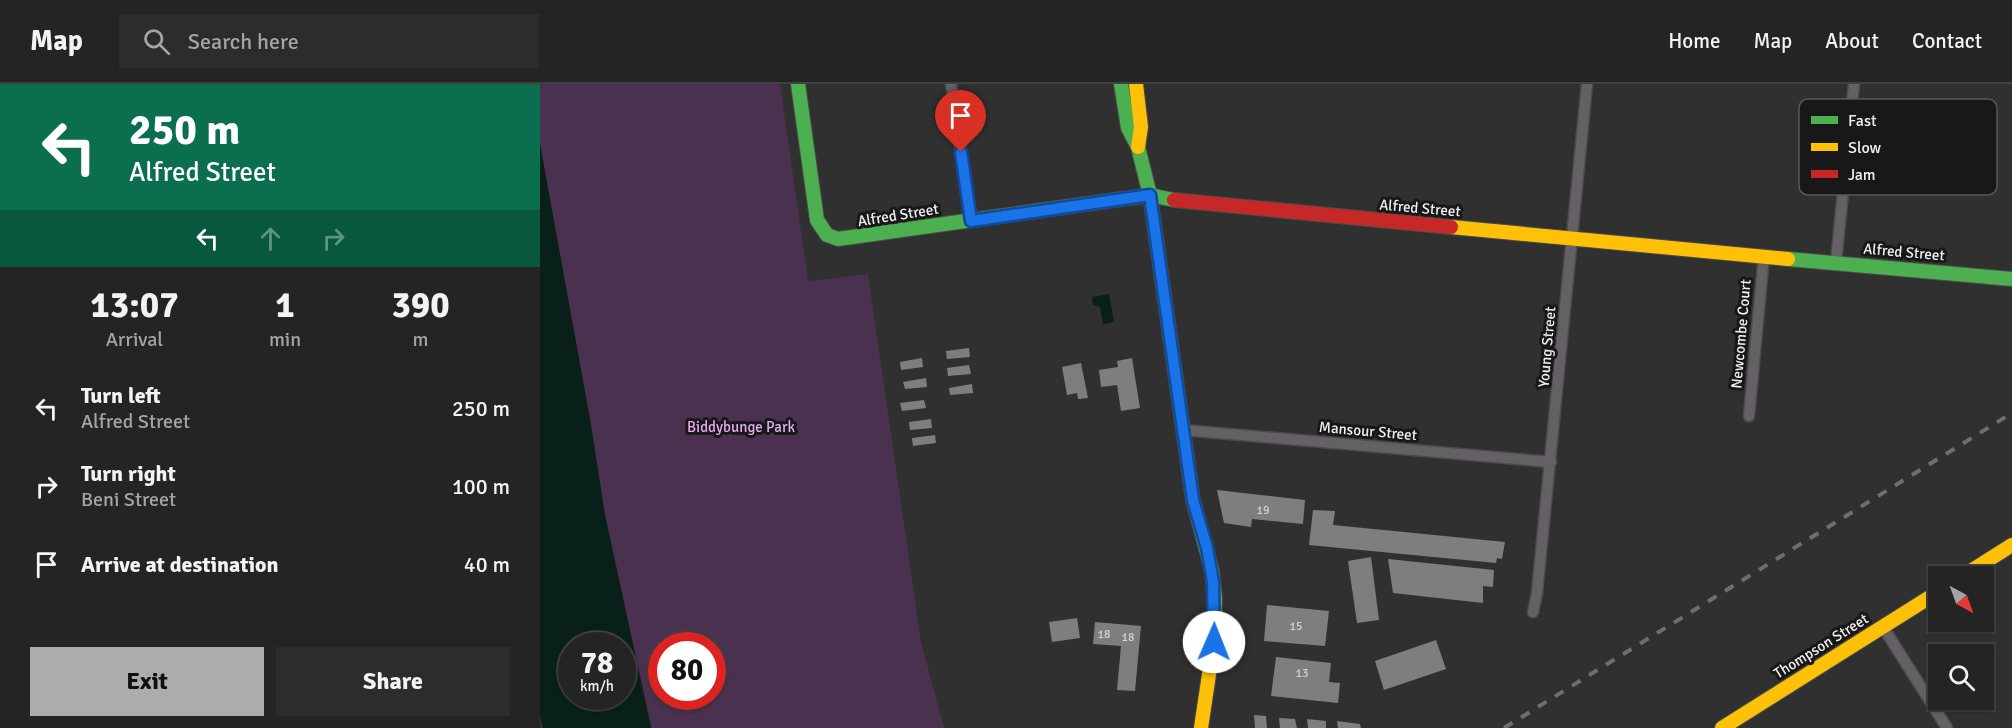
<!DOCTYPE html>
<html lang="en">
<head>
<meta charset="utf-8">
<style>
	:root { --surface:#242424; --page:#2c2c2c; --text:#f1f3f6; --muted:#a3a4a6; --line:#414141; --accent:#adacad }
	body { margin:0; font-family:Signika,sans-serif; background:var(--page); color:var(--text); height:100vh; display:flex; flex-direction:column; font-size:22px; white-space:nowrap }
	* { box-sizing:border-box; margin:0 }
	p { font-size:20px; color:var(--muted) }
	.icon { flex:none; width:33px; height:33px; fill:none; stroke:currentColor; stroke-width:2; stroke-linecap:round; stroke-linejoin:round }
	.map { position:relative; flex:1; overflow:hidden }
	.sheet { display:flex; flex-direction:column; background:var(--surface); width:540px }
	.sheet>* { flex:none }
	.guide { background:#0b6e4f; color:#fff; overflow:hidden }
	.needle { width:39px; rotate:139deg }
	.controls { position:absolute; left:1388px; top:482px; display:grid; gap:12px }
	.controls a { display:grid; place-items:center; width:66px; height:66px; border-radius:0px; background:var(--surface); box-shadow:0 2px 4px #0004,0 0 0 2px var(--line); font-size:30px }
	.speed { position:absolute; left:18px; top:548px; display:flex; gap:12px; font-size:30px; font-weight:700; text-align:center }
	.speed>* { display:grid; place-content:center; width:78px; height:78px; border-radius:50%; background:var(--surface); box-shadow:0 2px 4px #0004,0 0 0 2px var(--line); line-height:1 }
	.speed small { font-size:15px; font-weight:400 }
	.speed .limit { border:9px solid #d22; background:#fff; color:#111 }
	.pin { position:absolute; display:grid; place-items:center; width:51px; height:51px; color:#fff; margin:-62px -26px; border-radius:50% 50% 50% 0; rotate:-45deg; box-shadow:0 0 6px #0007 }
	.pin .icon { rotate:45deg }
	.me { position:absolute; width:66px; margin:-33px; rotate:1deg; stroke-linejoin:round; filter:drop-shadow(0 0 4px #0008) }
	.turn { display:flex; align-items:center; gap:21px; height:126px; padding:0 30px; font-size:27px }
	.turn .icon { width:78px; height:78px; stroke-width:2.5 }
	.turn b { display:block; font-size:42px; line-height:51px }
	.lanes { display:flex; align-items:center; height:57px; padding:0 30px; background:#0003; justify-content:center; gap:30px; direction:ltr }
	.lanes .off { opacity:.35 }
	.eta { display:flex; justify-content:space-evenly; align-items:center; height:102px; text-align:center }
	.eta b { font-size:36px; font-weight:700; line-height:42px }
	.action { display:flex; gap:12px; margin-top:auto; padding:12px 30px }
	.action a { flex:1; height:69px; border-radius:0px; background:var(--accent); color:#111; font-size:24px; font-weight:700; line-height:69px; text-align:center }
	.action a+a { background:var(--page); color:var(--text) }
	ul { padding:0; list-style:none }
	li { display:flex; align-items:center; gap:18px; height:78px; padding:0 30px }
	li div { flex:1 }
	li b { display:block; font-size:22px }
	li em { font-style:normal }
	header { display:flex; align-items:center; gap:36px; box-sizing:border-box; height:84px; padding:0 30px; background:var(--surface); border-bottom:2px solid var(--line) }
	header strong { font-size:28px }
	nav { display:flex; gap:33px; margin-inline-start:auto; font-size:21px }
	.search { width:420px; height:54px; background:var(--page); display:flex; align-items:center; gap:15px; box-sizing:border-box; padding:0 21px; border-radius:0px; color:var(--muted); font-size:22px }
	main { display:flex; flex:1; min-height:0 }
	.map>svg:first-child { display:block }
	.green { fill:#4a314f; fill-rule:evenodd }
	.water { fill:#082019; fill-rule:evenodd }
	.building { fill:#7e7e7e }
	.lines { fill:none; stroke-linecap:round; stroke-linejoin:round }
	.street-casing { stroke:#4b4b4b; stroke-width:13 }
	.fast-casing { stroke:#4b4b4b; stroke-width:16 }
	.slow-casing { stroke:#4b4b4b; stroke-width:16 }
	.jam-casing { stroke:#4b4b4b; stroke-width:16 }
	.street { stroke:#656066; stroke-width:10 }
	.fast { stroke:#4caf50; stroke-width:14 }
	.slow { stroke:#ffc107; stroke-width:14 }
	.jam { stroke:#c62828; stroke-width:14 }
	.rail { stroke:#706c70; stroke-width:4; stroke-dasharray:10 10; stroke-linecap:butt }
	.route-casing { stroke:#114b97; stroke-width:15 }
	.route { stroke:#1a73e8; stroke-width:10 }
	.labels { text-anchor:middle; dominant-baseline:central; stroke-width:6; stroke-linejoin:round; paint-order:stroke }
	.number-label { font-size:12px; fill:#d4d3d4 }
	.street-label { font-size:15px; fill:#f0eff1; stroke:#181819 }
	.park-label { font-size:15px; fill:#e7acf3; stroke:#181819 }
	.key { fill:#181819; stroke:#59585a; stroke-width:1.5 }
	.key-label { font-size:16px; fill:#f0eff1 }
</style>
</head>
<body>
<header>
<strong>Map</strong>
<div class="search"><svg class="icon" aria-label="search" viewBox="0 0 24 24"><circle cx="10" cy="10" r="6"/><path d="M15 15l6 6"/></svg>Search here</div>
<nav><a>Home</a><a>Map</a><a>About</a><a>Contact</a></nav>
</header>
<main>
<section class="sheet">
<div class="guide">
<div class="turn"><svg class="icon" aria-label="left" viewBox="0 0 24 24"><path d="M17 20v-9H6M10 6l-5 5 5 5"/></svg><div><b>250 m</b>Alfred Street</div></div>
<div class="lanes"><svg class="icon" aria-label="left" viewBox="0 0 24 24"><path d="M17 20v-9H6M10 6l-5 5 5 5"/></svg><svg class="icon off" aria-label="ahead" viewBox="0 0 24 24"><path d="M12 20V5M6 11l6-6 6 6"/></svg><svg class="icon off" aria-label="right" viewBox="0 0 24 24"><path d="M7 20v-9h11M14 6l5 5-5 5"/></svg></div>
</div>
<div class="eta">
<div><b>13:07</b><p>Arrival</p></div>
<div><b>1</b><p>min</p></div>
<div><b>390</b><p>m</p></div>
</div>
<ul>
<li><svg class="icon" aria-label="left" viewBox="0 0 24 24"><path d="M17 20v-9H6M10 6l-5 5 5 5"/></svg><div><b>Turn left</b><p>Alfred Street</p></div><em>250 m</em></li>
<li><svg class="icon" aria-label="right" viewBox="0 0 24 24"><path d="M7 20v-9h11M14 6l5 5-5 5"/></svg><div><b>Turn right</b><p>Beni Street</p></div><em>100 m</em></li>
<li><svg class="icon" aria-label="arrive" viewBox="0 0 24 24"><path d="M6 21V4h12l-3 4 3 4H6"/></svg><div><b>Arrive at destination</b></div><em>40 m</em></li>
</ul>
<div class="action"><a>Exit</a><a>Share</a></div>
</section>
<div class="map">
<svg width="1472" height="644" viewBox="0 0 1472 644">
	<rect width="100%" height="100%" fill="#303030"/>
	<path class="green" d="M0 0H240L268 197 328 190 381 558 404 644H112L65 431 50 335 0 60ZM122 561H172V612H122Z"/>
	<g class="water">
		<path d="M0 60 50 335 65 431 111 644H3L0 631ZM32 561H82V612H32Z"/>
		<path d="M569 210 574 238 563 240 560 223 553 221 552 213Z"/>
	</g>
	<g class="building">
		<path d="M429 264 430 273 407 275 406 267Z"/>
		<path d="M382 274 383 283 361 286 360 278Z"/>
		<path d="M592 274 600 324 581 327 577 301 561 303 559 286 578 283 577 277Z"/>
		<path d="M541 279 548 314 538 315 537 309 527 311 522 283Z"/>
		<path d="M429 281 431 290 408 292 407 284Z"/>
		<path d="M386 294 387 303 365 305 363 298Z"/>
		<path d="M432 300 433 309 410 311 409 304Z"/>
		<path d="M384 316 386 324 362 327 360 319Z"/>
		<path d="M391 335 392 344 370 346 369 338Z"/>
		<path d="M395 351 396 359 373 362 372 354Z"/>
		<path d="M677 406 765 416 763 440 712 435 711 443 684 439Z"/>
		<path d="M773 426 795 427 793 441 965 458 962 475 957 474 956 479 769 461Z"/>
		<path d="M831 473 839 536 817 539 808 477Z"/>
		<path d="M848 475 954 486 953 503 943 502V519L853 509Z"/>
		<path d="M727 521 789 527 785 562 724 557Z"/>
		<path d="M537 534 540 554 512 558 509 538Z"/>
		<path d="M555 538 601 542 595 607 577 606 581 562 553 560Z"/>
		<path d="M896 556 906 585 844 606 835 577Z"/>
		<path d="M736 573 791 579 789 598 800 599 798 619 731 612Z"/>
		<path d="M714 631 726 632 727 644H715Z"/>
		<path d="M739 634 755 635 757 644H740Z"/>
		<path d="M767 635 786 637V644H768Z"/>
		<path d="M797 637 820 640 821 644H798Z"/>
	</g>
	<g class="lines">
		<g class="street-casing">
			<g id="street">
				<path d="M411 0 431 137"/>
				<path d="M1296 178 1314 0"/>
				<path d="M1209 332 1224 171"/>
				<path d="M643 346 1011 378"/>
				<path d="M993 528 997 509 1047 0"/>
				<path d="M1343 543 1407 644"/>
			</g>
		</g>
		<g class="fast-casing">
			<g id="fast">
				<path d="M258 0 277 136 287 151 298 155 610 111 634 116"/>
				<path d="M581 0 588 44 598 63 610 111 653 416 672 487 675 515 674 557"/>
				<path d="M1248 175 1472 195"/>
			</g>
		</g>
		<g class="slow-casing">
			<g id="slow">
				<path d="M596 0 601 43 598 63"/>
				<path d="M911 143 1248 175"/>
				<path d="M1423 492 1472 461"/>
				<path d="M661 644 674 557"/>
				<path d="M1182 644 1398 508"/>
			</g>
		</g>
		<g class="jam-casing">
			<path id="jam" d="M634 116 911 143"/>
		</g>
		<use href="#street" class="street"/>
		<use href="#fast" class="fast"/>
		<use href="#slow" class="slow"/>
		<use href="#jam" class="jam"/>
		<path class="rail" d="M964 644 1472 329"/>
	</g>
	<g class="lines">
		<g class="route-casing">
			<path id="route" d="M421 68 431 137 610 111 653 416 667 464 673 498 674 558"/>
		</g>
		<use href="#route" class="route"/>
	</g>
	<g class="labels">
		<g class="number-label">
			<text x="723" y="426">19</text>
			<text x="756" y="542">15</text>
			<text x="564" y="550">18</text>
			<text x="588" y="553">18</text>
			<text x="762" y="589">13</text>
		</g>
		<g class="street-label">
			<text transform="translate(880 124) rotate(5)">Alfred Street</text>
			<text transform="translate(358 131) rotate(-9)">Alfred Street</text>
			<text transform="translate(1364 168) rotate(5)">Alfred Street</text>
			<text transform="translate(1201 250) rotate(-85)">Newcombe Court</text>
			<text transform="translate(1007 263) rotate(-85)">Young Street</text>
			<text transform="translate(828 347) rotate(5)">Mansour Street</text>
			<text transform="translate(1281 562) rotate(-32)">Thompson Street</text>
		</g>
		<g class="park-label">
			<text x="201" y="343">Biddybunge Park</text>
		</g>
	</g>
	<rect x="1259" y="15" width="198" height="96" rx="9" class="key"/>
	<rect x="1271" y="32" width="27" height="8" fill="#4caf50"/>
	<rect x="1271" y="59" width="27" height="8" fill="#ffc107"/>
	<rect x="1271" y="86" width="27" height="8" fill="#c62828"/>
	<g class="key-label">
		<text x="1308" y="42">Fast</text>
		<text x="1308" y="69">Slow</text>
		<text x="1308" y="96">Jam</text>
	</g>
</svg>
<div class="controls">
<a><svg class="needle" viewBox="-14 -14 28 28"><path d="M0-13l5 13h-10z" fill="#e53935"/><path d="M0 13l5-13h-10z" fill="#a3a4a6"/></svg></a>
<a><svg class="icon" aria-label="search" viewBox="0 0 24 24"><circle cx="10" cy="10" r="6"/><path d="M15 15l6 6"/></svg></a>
</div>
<div class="speed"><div>78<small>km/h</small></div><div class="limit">80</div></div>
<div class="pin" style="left:421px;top:68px;background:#d93025"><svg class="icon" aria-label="arrive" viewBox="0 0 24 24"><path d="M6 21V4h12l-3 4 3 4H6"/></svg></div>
<svg class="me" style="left:674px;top:558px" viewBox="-20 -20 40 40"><circle r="19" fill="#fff"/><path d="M0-13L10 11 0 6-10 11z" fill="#1a73e8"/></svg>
</div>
</main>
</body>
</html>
